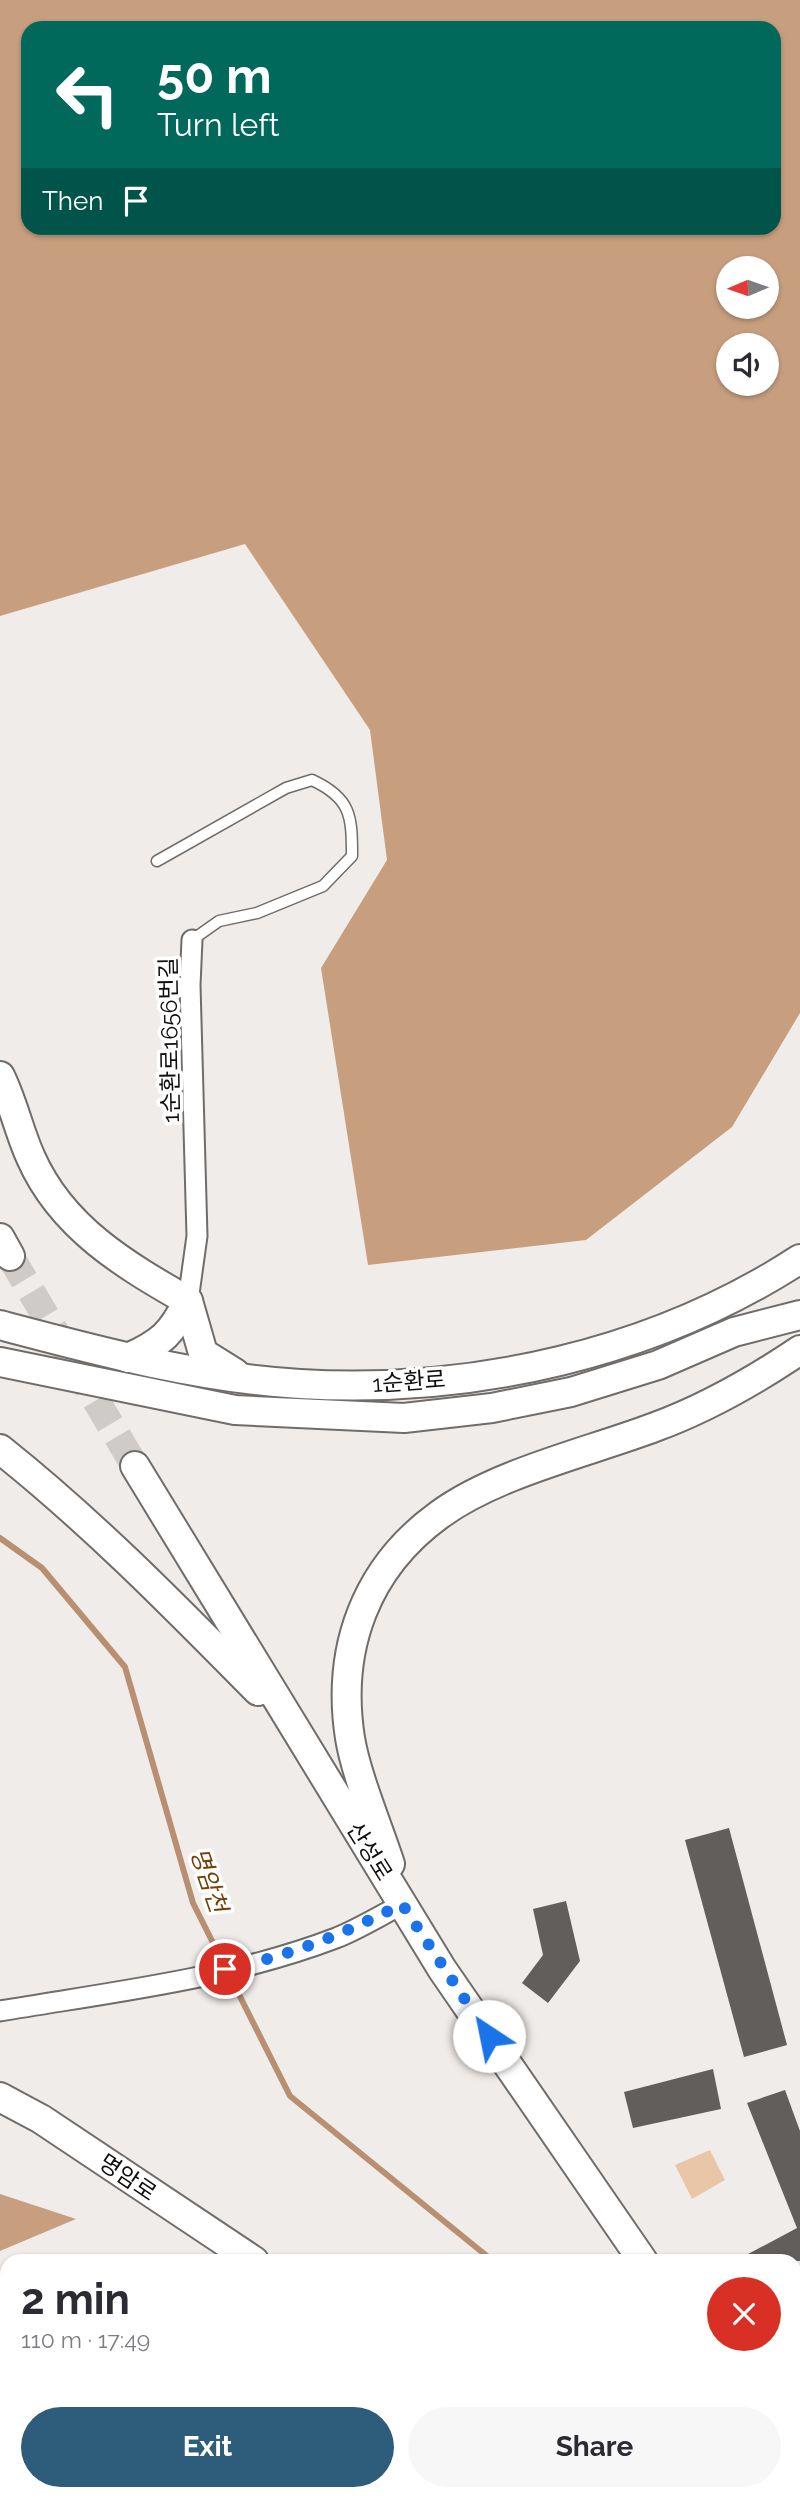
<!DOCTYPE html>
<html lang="en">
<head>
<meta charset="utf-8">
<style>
	:root { --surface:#fff; --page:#f7f7f7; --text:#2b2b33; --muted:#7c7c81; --accent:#2e5c7b }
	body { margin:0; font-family:Raleway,"Noto Sans KR",sans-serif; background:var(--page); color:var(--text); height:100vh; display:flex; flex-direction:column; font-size:26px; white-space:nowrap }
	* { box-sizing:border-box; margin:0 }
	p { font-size:23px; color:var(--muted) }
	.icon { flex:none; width:38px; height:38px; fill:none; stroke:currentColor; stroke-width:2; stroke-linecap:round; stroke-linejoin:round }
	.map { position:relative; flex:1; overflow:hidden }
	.drawer { position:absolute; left:0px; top:2254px; width:802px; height:247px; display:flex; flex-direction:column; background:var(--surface); border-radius:21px 21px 0 0; box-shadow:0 2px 5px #0004 }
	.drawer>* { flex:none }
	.banner { position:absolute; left:21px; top:21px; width:760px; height:214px; border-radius:21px; box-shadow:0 2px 5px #0004; background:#00695c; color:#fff; overflow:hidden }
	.needle { width:46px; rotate:268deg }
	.buttons { position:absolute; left:716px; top:256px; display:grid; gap:14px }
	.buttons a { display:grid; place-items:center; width:63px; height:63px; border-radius:50%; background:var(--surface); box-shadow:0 2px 5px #0004; font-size:35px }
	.pin { position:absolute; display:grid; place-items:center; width:60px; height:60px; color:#fff; margin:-30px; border:4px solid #fff; border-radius:50%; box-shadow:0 2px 7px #0007 }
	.me { position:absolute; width:77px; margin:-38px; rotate:326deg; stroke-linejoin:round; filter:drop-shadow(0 0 5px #0008) }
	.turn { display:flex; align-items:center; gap:24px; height:147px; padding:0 21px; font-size:32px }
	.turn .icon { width:91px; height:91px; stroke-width:2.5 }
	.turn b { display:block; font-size:49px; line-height:60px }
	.then { display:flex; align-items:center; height:66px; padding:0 21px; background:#0003; gap:14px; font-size:26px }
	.round { display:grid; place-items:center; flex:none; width:74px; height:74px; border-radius:37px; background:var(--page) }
	.summary { display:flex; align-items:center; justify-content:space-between; height:119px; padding:0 21px }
	h1 { font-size:42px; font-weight:700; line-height:52px }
	.button { display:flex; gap:14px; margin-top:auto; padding:14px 21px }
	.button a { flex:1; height:80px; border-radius:42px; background:var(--accent); color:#fff; font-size:28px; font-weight:700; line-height:80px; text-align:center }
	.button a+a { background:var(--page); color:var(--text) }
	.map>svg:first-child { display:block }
	.green { fill:#eac6a9 }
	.forest { fill:#c79f7f; fill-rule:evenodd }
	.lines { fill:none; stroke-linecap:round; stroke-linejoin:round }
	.stream { stroke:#b89071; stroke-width:6 }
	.building { fill:#615e5b }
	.secondary-tunnel { stroke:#cecbc8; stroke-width:28; stroke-dasharray:28 14; stroke-linecap:butt }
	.lane-casing { stroke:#706c69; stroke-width:13 }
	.street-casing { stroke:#706c69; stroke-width:23 }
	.secondary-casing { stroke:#706c69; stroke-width:32 }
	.lane { stroke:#fff; stroke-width:10 }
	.street { stroke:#fff; stroke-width:19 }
	.secondary { stroke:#fff; stroke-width:28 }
	.route { stroke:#1a73e8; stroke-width:12; stroke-dasharray:0 21.6 }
	.labels { text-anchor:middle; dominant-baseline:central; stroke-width:7; stroke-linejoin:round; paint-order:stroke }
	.street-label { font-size:23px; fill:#0f0e0d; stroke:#fff }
	.water-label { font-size:24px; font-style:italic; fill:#744009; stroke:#fff }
</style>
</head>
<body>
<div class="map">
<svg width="800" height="2500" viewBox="0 0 800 2500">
	<rect width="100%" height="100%" fill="#f0ece9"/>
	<path class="green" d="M710 2150 725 2180 692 2199 675 2165Z"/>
	<g class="forest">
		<path d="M0 0H800V1013L732 1127 586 1240 368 1265 321 968 387 860 370 730 245 544 0 616ZM28 28H774V228H28ZM728 268H766V306H728ZM728 345H766V383H728Z"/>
		<path d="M0 2194 76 2219 0 2251Z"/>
		<path d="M410 2494H538L549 2500H403Z"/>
	</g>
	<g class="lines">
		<g class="stream">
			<path d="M0 1538 42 1568 125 1667 193 1903 290 2096 493 2261"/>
			<path d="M794 2407 800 2409"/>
		</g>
	</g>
	<g class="building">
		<path d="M729 1828 787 2045 744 2057 685 1840Z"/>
		<path d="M566 1901 580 1961 548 2003 522 1983 543 1955 533 1909Z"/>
		<path d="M713 2069 721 2109 633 2128 624 2092Z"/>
		<path d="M785 2090 800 2131V2261H735L797 2228 747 2103Z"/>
	</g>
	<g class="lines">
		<path class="secondary-tunnel" d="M10 1256 135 1466"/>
		<g class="lane-casing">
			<path id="lane" d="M157 861 286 788 312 780C351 798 352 816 352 856L323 886 257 913 219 921 192 940"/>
		</g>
		<g class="street-casing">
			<g id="street">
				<path d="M188 1301 197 1236 190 985 192 940"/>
				<path d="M0 2011C112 1992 229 1979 336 1938 359 1929 381 1915 403 1904"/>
				<path d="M0 2352H7"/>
				<path d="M361 2500 370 2494"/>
			</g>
		</g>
		<g class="secondary-casing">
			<g id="secondary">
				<path d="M0 1076C13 1102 19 1132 31 1158 62 1228 125 1265 188 1301L203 1353 235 1373"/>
				<path d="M0 1238 10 1256"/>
				<path d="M0 1325C98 1351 198 1378 300 1384 473 1394 654 1354 800 1259"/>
				<path d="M128 1358C162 1343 172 1333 188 1301"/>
				<path d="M0 1362 235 1410 404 1418 492 1408 571 1392 658 1365 734 1332 800 1315"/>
				<path d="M0 1449C93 1523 175 1607 258 1691"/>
				<path d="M135 1466 442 1969 643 2261"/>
				<path d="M390 1864C378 1827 356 1775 350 1738 336 1648 366 1568 439 1515 496 1473 589 1452 655 1427 707 1408 754 1381 800 1350"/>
				<path d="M0 2097 41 2119 254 2261"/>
				<path d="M794 2348 800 2345"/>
				<path d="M785 2494 800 2498"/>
			</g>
		</g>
		<use href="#lane" class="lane"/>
		<use href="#street" class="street"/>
		<use href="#secondary" class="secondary"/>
	</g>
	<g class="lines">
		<path class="route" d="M225 1969C293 1955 341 1935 402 1904L489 2036"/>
	</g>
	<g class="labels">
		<g class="street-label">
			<text transform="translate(169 1040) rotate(-91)">1순환로1656번길</text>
			<text transform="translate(409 1381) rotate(-4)">1순환로</text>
			<text transform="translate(370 1851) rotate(58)">산성로</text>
			<text transform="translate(128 2177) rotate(34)">명암로</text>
		</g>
		<g class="water-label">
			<text transform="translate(209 1880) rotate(71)">명암천</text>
		</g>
	</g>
</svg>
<div class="buttons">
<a><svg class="needle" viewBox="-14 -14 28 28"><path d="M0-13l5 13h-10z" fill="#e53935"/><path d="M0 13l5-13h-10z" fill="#7c7c81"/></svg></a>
<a><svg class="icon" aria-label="sound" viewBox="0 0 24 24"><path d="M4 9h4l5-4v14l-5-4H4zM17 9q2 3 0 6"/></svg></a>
</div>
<div class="pin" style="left:225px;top:1969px;background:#d93025"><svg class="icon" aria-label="arrive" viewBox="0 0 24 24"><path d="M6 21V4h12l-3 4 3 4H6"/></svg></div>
<svg class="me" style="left:489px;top:2036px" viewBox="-20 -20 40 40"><circle r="19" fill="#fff"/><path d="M0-13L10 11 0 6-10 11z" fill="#1a73e8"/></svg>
<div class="banner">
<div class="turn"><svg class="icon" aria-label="left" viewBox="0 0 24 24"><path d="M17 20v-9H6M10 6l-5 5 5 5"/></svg><div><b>50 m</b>Turn left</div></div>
<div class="then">Then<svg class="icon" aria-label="arrive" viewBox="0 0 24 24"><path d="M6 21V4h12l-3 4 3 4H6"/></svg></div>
</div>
<section class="drawer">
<div class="summary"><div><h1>2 min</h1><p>110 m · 17:49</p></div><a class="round" style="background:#d93025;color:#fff"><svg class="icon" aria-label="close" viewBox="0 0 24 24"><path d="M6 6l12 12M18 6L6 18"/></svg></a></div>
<div class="button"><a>Exit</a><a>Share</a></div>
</section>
</div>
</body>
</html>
